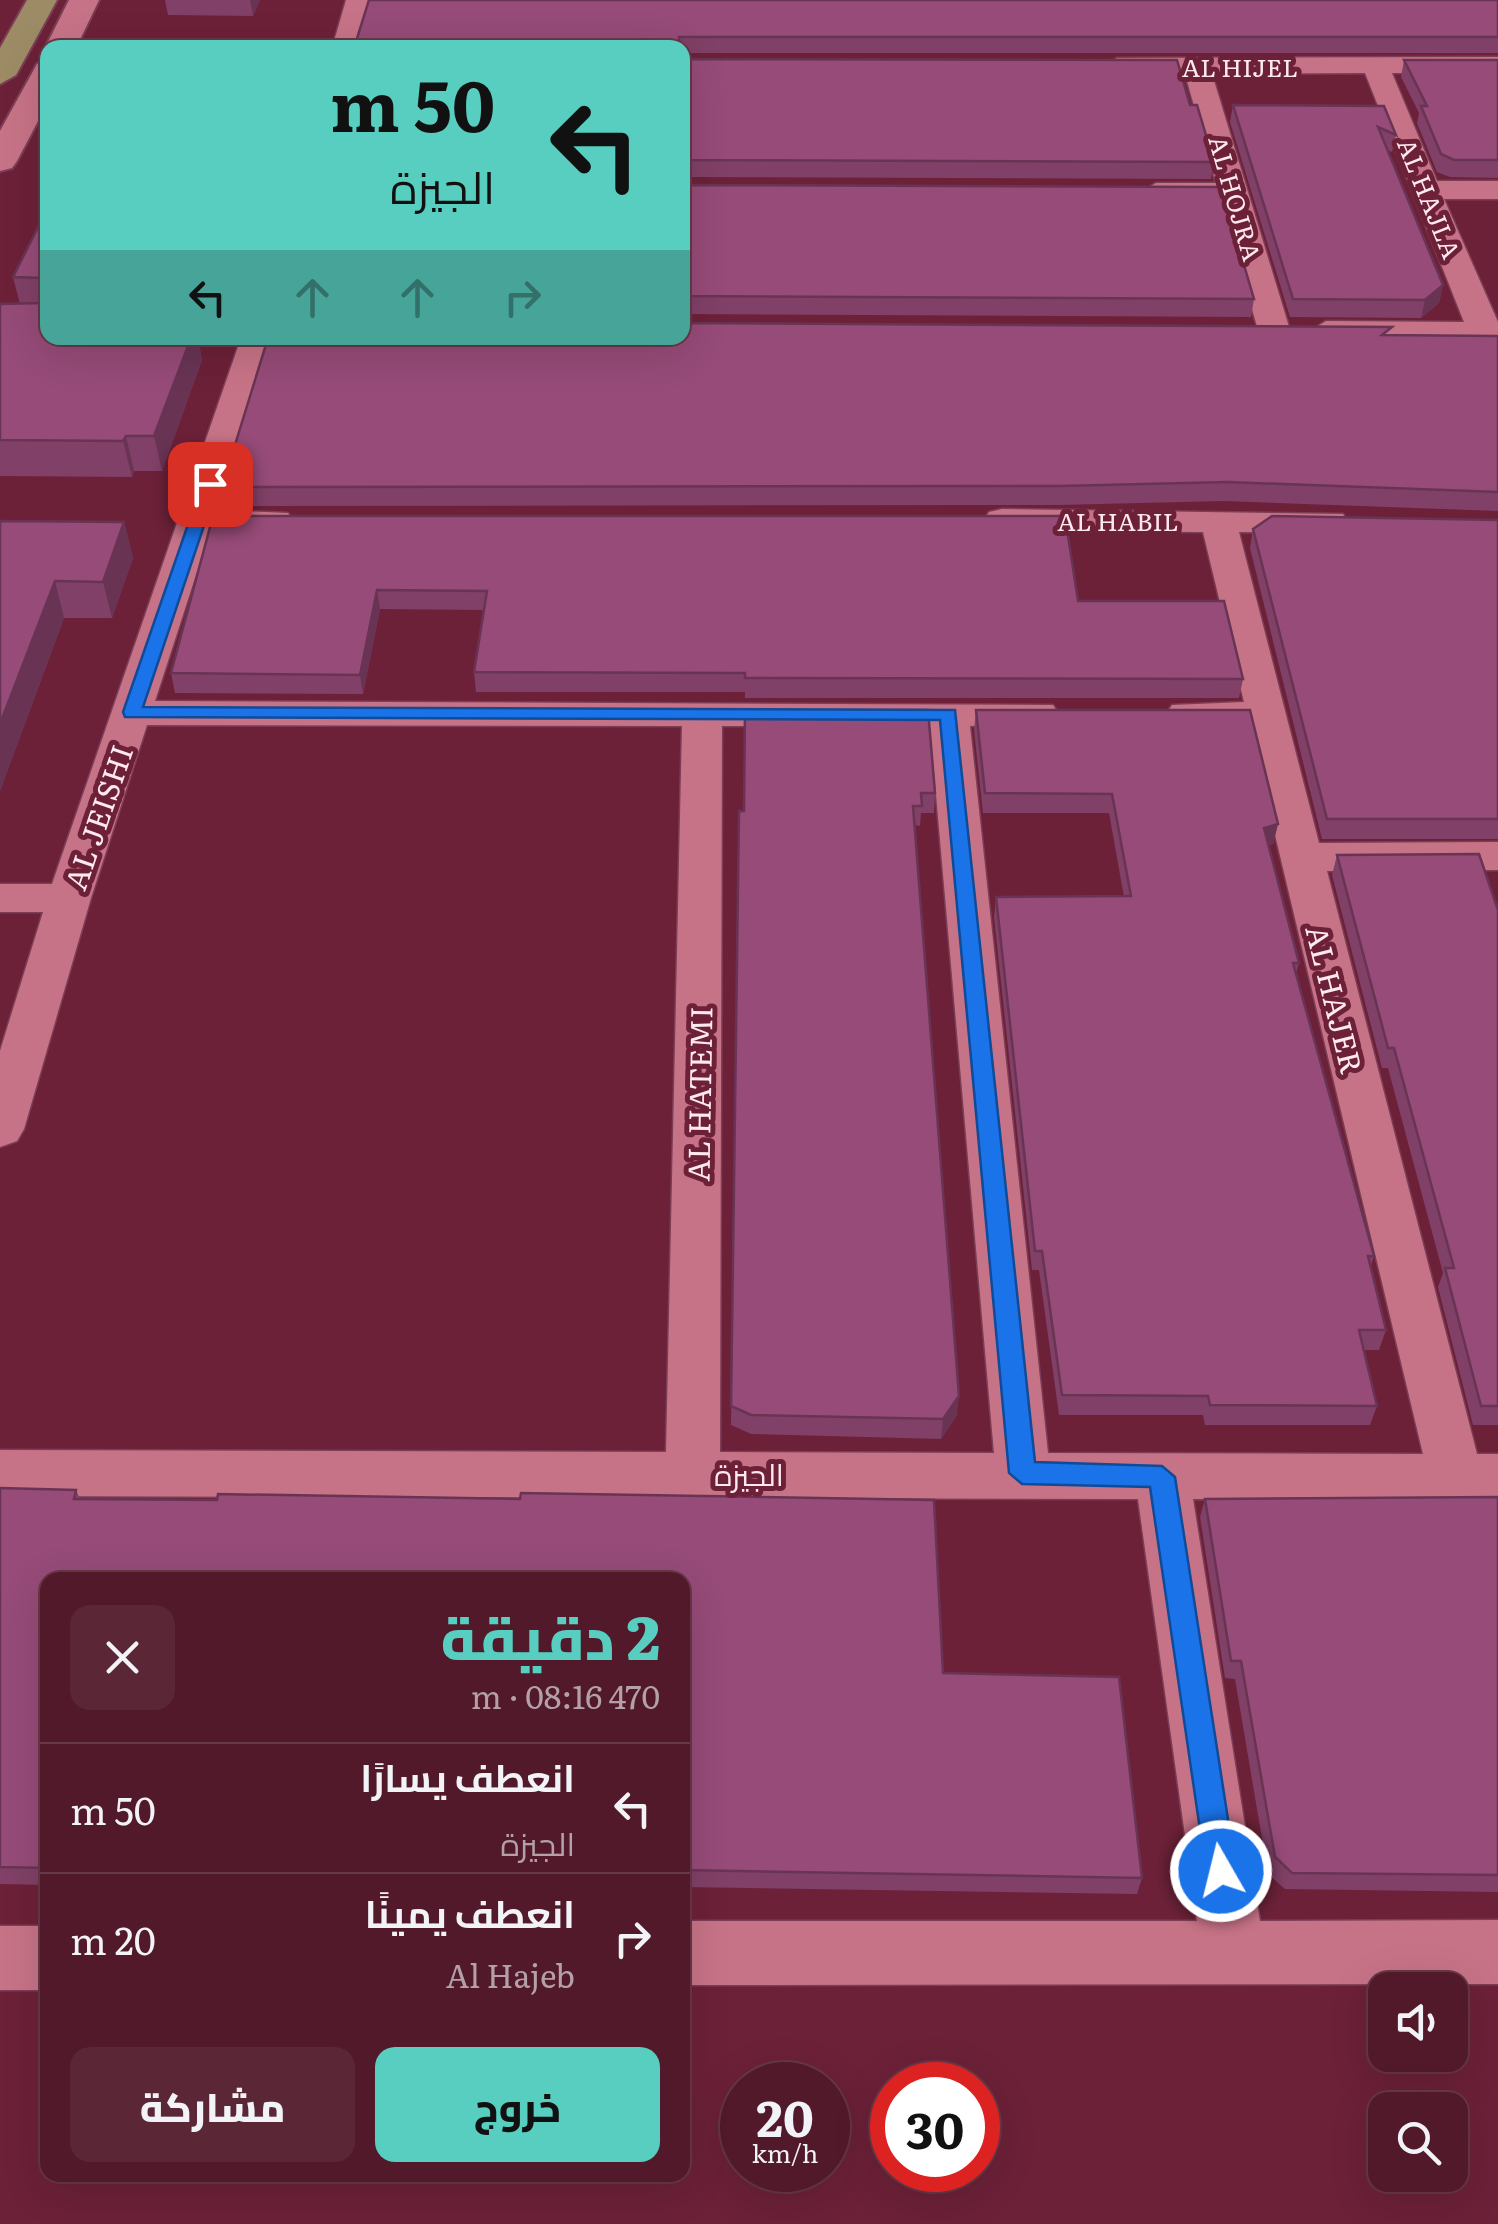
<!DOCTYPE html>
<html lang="ar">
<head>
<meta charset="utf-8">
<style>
	:root { --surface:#51192a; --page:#5b2636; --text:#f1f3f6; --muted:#b4a0a8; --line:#673847; --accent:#58cec0 }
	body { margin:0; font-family:Literata,Cairo,serif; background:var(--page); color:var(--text); direction:rtl; height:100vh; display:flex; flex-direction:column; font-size:38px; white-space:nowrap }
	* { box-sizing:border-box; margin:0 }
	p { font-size:32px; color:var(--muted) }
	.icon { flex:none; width:55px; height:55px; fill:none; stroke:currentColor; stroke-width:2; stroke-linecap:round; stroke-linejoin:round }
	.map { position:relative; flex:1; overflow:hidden; direction:ltr }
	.details { position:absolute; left:40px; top:1572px; width:650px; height:610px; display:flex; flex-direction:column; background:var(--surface); border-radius:20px; box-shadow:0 10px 40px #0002,0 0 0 2px var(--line); direction:rtl }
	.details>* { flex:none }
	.banner { position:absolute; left:40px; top:40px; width:650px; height:305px; border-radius:20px; box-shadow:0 10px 40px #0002,0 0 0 2px var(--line); direction:rtl; background:#58cec0; color:#111; overflow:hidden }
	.fabs { position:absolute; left:1368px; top:1972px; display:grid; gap:20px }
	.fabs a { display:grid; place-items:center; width:100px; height:100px; border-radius:20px; background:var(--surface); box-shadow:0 10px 40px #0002,0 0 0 2px var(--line); font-size:50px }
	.speed { position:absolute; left:720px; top:2062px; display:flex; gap:20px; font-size:50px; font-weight:700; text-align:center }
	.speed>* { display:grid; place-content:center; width:130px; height:130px; border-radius:50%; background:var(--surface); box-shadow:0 10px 40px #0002,0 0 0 2px var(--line); line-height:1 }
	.speed small { font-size:25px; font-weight:400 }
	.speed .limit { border:15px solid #d22; background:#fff; color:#111 }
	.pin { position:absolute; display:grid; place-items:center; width:85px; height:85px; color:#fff; margin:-42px; border-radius:20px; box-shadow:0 5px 15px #0006 }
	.me { position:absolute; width:110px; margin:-55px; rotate:352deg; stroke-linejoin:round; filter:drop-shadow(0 0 8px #0008) }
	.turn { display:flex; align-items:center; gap:35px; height:210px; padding:0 30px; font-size:45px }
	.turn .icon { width:130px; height:130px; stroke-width:2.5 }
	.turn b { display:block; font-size:70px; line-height:85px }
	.lanes { display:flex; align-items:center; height:95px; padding:0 30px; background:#0003; justify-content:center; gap:50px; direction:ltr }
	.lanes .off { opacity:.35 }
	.round { display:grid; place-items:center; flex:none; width:105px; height:105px; border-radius:20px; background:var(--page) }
	.headline { display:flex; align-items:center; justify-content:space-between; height:170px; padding:0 30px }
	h1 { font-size:60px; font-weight:800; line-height:75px; color:var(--accent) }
	.action { display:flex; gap:20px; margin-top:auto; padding:20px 30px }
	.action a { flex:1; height:115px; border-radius:20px; background:var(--accent); color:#111; font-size:40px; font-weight:800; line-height:115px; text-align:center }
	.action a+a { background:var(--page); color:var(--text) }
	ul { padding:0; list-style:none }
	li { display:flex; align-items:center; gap:30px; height:130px; padding:0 30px; border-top:2px solid var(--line) }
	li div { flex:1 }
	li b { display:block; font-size:38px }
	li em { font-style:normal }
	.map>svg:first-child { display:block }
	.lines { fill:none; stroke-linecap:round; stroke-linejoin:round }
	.minor-casing { stroke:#7b3e56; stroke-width:3 }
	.tertiary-casing { stroke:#7b3e56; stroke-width:4 }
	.primary-casing { stroke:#7b3e56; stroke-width:4 }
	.minor { fill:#c77387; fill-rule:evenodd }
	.tertiary { fill:#c77387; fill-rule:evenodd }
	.primary { fill:#9d8b65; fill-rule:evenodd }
	.wall { fill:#814067 }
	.shaded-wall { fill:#693454 }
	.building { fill:#964b78; stroke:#693454; stroke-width:2.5 }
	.route { fill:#1a73e8; stroke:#114b97; stroke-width:2.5 }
	.labels { text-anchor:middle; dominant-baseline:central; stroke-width:10; stroke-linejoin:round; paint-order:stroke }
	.far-street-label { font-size:25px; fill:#feeaee; stroke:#6c2138 }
	.street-label { font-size:30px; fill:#feeaee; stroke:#6c2138 }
</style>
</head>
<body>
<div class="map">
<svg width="1498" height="2224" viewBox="0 0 1498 2224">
	<rect width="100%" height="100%" fill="#6c2138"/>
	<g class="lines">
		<g class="minor-casing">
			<g id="minor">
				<path d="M346 0H372L358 48H332Z"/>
				<path d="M1498 57V73H1392L1437 181H1498V199H1444L1498 322V342L1326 341 1310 331 1326 321 1464 322 1365 73 1212 74 1290 330 1274 340 1258 330 1221 201H1156L1141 192 1156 183H1216L1185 74H1117L1104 66 1117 58Z"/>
				<path d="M241 338H273L217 510 288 513 293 521 288 529 210 532 155 701 1053 705 1059 714 1053 723 970 726 1048 1453 1423 1454 1249 726 1172 723 1166 714 1172 705 1244 702 1203 532 1002 531 989 528 984 520 989 512 1002 509 1343 514 1348 522 1343 530 1330 533 1239 532 1319 843 1498 842V870L1327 871 1477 1454H1498V1500L1193 1499 1260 1921 1498 1920V1984L682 1985V1921H1197L1138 1499 0 1496V1450L666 1452 682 726 147 725 91 898 24 1129 17 1141 0 1147V1051L43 912H0V884H52ZM722 726H930L994 1453 720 1452Z"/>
				<rect x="0" y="1926" width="48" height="64"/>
			</g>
		</g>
		<g class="tertiary-casing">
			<g id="tertiary">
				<path d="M69 0H99L76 48H48V52L45 48Z"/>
				<path d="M48 62V102L17 161 12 168 0 171V131L37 64Z"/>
			</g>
		</g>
		<g class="primary-casing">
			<path id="primary" d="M27 0H57L16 75 0 84V48Z"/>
		</g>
		<use href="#minor" class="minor"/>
		<use href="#tertiary" class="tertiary"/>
		<use href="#primary" class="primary"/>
	</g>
	<g class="wall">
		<path d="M165 0H260L253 16 168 15Z"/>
		<path d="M1498 0V53H682V48H354Z"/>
		<path d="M682 59 1190 105 1214 162 1211 179 682 177Z"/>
		<path d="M1404 60H1498V178L1450 177 1437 172 1417 123 1419 113 1401 77Z"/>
		<path d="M1233 105 1384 106 1396 135 1392 152 1387 150 1443 285 1439 303 1421 318 1290 317 1230 122Z"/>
		<path d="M682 185 1254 299 1251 317 682 314Z"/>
		<path d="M48 207V338H198L202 360 162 471H134L132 477 0 476V306L20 304 13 277Z"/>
		<path d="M1390 335 1498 336V511L1224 501 1058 505 226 506 222 487Z"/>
		<path d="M213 516 1078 601 1243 679 1239 698H745V692H476L474 672 484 610 380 609 363 694 175 693 171 673Z"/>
		<path d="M1498 520V839H1322L1250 548 1253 529Z"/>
		<path d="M0 521 124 522 133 558 112 618H64L0 791Z"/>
		<path d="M745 710 935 793 934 813H921L920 826 914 825 957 1415 941 1439 751 1434 731 1425 739 811H744Z"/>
		<path d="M976 710 1278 824 1273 844 1269 845 1299 963 1296 973 1374 1256 1370 1268 1386 1330 1379 1350H1364L1377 1406 1370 1425H1205L1203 1415H1059L1039 1270H1032L994 917 996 897H1124L1109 813H983L974 730Z"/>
		<path d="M1337 855 1498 910V1425H1473L1438 1287 1443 1273 1388 1068H1382L1332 875Z"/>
		<path d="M0 1488 76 1490 80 1499 217 1500 218 1494 520 1499 521 1493 934 1500 943 1673 1119 1677 1142 1878 1137 1894 682 1887V1580H48V1885L0 1884Z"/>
		<path d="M1498 1497V1892L1285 1889 1268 1874 1235 1679 1225 1678 1200 1517 1205 1499Z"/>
	</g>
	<g class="shaded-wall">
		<path d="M250 0H260L253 16Z"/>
		<path d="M1443 285 1439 303 1421 318 1425 300Z"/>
		<path d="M191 338H198L202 360 162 471 154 436Z"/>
		<path d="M126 436 134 471 132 477 123 441Z"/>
		<path d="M124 522 133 558 112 618 103 582Z"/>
		<path d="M55 581 64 618 0 791V724Z"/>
		<path d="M377 590 380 609 363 694 360 675Z"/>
		<path d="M1278 824 1273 844 1260 848 1264 828Z"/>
		<path d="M959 1396 957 1415 941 1439 943 1419Z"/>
	</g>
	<g class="building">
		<path d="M369 0H1498V37H679L680 48H354Z"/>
		<path d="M682 59 1177 60 1190 105H1197L1214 162 682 160Z"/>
		<path d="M1404 60H1498V160H1454L1441 154 1421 106H1427Z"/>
		<path d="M1233 105 1384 106 1396 135 1378 127 1443 285 1425 300 1293 299Z"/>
		<path d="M682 185 1221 187 1254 299 682 296Z"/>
		<path d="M48 207V338H191L154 436H126L123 441 0 440V306L1 304 42 303V278L13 277Z"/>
		<path d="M682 323 1392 327 1382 335 1498 336V492L1228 482 1060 486 222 487 268 338H682Z"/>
		<path d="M213 516H1065L1078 601H1224L1243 679 745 678V673L474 672 487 591 377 590 360 675 171 673Z"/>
		<path d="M1272 516 1498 520V819H1327L1253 529Z"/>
		<path d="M0 521 124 522 103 582 55 581 0 724Z"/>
		<path d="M745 710H928L935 793H921L922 806H913L959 1396 943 1419 751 1415 731 1406 739 811H744Z"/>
		<path d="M976 710H1250L1278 824 1264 828 1299 963H1293L1374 1256H1368L1386 1330H1359L1377 1406 1210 1405 1208 1396 1062 1395 1042 1251H1035L996 897 1131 896 1112 794 985 793Z"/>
		<path d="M1479 854 1498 910V1406H1481L1445 1268H1454L1394 1048H1388L1337 855Z"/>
		<path d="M0 1488 76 1490 74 1499 217 1500 218 1494 520 1499 521 1493 934 1500 943 1673 1119 1677 1142 1878 682 1870V1580H48V1868L0 1867Z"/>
		<path d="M1498 1497V1875L1292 1873 1275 1857 1241 1661H1231L1205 1499Z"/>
	</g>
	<path class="route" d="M210 479 218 484 143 707 955 710 1035 1462 1162 1466 1175 1477 1236 1871 1232 1881 1221 1885 1210 1881 1206 1871 1150 1487 1022 1484 1009 1473 940 720 125 717 123 712 202 484Z"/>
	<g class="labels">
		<g class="far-street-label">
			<text x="1240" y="66">AL HIJEL</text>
			<text transform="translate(1236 198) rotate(74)">AL HOJRA</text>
			<text transform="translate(1430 198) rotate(68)">AL HAJLA</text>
			<text x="1118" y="520">AL HABIL</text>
		</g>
		<g class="street-label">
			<text transform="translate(97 817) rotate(-71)">AL JEISHI</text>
			<text transform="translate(1336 999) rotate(76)">AL HAJER</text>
			<text transform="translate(698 1094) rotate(-89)">AL HATEMI</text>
			<text x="749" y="1473">الجيزة</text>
		</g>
	</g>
</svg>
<div class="fabs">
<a><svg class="icon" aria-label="sound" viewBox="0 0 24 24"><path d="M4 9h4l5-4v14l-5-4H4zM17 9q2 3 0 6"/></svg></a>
<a><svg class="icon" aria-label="search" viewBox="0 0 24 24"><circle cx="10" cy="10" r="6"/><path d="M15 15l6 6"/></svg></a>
</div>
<div class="speed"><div>20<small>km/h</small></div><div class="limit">30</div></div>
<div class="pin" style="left:210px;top:484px;background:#d93025"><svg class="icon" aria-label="arrive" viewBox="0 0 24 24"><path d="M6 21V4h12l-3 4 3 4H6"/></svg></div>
<svg class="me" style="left:1221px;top:1871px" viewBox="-20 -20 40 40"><circle r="17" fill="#1a73e8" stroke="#fff" stroke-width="3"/><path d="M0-11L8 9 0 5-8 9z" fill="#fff"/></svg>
<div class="banner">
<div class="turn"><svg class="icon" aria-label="left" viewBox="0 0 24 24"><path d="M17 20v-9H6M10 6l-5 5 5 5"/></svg><div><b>50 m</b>الجيزة</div></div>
<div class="lanes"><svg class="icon" aria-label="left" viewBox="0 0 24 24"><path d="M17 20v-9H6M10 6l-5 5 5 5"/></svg><svg class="icon off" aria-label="ahead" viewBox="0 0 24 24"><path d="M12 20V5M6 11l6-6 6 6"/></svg><svg class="icon off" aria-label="ahead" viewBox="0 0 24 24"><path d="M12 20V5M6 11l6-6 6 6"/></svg><svg class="icon off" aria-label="right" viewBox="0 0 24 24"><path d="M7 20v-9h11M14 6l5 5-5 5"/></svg></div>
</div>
<section class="details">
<div class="headline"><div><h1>2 دقيقة</h1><p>470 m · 08:16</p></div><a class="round"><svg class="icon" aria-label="close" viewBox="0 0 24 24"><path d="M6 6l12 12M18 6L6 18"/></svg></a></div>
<ul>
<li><svg class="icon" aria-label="left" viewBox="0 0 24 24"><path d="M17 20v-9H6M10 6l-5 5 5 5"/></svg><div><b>انعطف يسارًا</b><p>الجيزة</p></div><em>50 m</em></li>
<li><svg class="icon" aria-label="right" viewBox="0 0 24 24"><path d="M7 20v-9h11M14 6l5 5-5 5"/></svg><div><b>انعطف يمينًا</b><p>Al Hajeb</p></div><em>20 m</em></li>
</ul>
<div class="action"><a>خروج</a><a>مشاركة</a></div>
</section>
</div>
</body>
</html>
